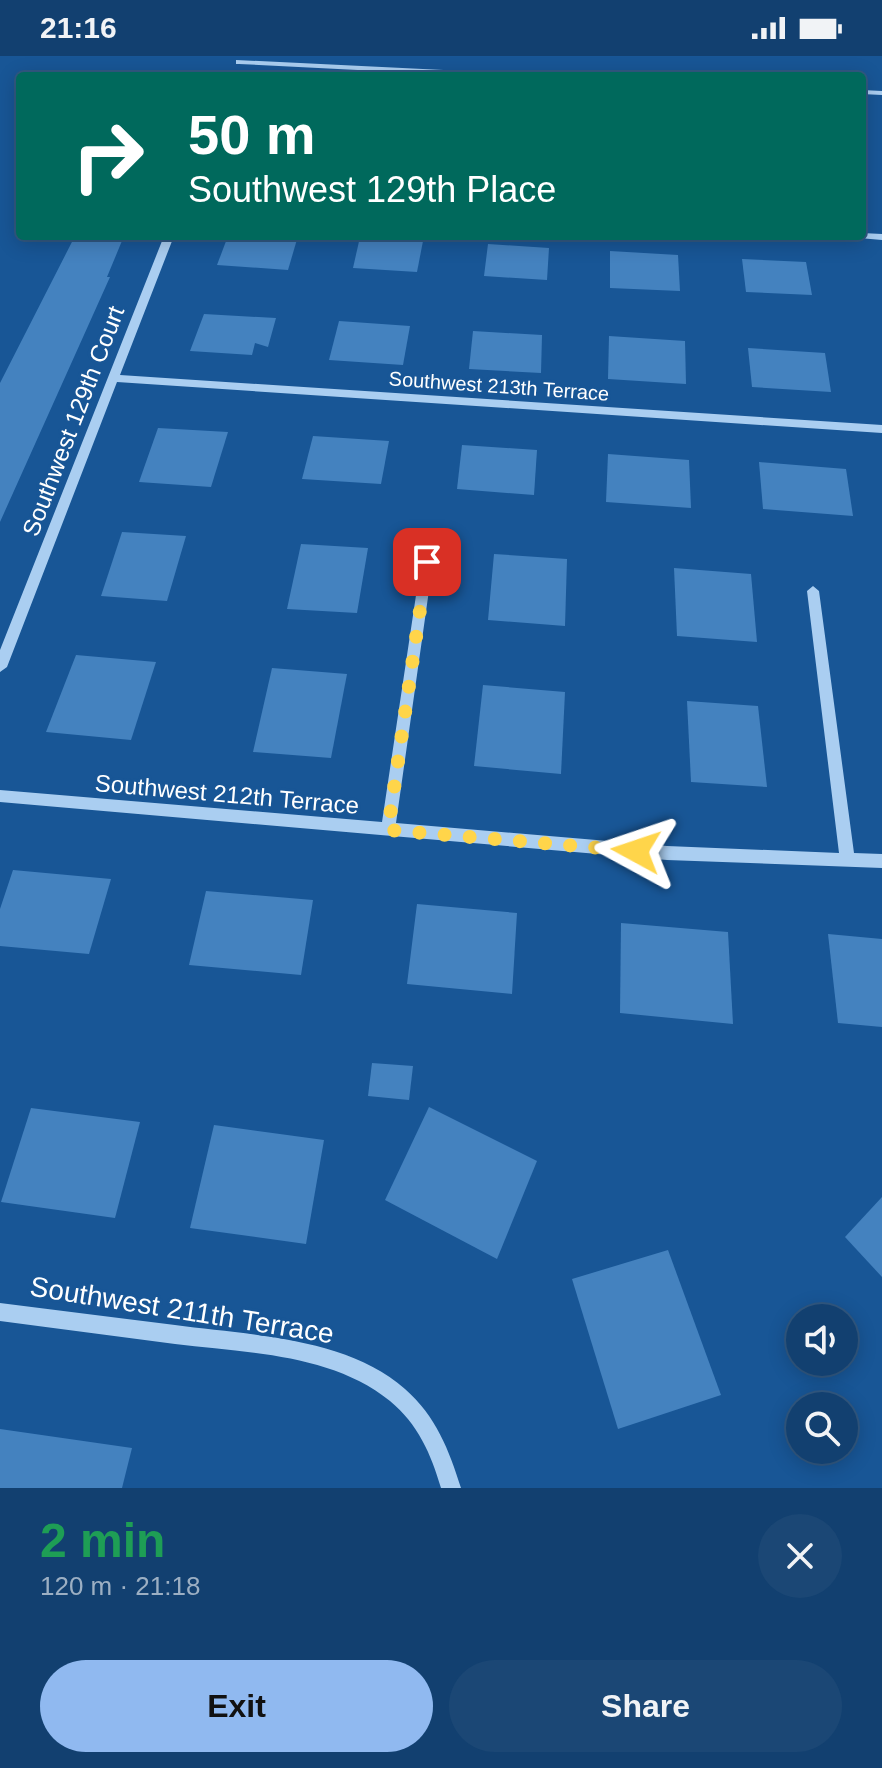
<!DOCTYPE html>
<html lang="en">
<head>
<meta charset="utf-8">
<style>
	:root { --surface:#124070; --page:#1b4775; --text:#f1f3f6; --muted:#9cafc3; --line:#315983; --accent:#90b9f0 }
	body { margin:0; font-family:Helvetica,sans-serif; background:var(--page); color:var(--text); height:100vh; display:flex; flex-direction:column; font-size:30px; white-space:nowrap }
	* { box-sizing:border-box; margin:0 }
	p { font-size:26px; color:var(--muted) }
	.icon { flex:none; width:44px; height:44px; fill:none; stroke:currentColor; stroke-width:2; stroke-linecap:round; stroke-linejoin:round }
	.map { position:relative; height:1432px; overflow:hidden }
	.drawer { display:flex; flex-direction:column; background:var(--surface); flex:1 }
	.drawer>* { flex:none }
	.guide { position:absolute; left:16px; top:16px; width:850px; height:168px; border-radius:8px; box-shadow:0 4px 20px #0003,0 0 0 2px var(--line); background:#00695c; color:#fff; overflow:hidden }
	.tools { position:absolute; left:786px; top:1248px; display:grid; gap:16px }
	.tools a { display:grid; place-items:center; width:72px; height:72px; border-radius:50%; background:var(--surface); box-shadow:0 4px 20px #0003,0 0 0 2px var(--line); font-size:40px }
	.pin { position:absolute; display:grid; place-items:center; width:68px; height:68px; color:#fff; margin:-34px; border-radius:16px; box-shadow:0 4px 12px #0006 }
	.me { position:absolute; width:88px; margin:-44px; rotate:275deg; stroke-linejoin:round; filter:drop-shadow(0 0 6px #0008) }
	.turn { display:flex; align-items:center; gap:28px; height:168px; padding:0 40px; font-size:36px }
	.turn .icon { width:104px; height:104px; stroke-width:2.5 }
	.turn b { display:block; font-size:56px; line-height:68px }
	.round { display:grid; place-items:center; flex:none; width:84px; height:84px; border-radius:42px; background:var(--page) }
	.headline { display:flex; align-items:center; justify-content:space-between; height:136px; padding:0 40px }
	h1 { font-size:48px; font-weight:600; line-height:60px; color:#1e9e55 }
	.primary-button { display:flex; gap:16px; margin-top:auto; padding:16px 40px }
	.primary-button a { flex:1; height:92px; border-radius:48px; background:var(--accent); color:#111; font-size:32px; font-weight:600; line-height:92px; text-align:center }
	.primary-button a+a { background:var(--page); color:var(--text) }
	.status { display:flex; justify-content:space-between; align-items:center; height:56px; padding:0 40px; background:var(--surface); direction:ltr }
	.status svg { height:22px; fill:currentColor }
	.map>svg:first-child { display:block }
	.building { fill:#4482bf }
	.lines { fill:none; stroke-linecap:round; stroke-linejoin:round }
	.minor { fill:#aacef1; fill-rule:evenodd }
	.route { stroke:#ffd54a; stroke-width:14; stroke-dasharray:0 25.2 }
	.labels { text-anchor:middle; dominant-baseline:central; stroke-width:6; stroke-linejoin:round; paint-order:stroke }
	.far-street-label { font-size:20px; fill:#fff; stroke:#185696 }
	.street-label { font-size:24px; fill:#fff; stroke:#185696 }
	.near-street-label { font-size:28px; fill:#fff; stroke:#185696 }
</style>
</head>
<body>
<div class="status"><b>21:16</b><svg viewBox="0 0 49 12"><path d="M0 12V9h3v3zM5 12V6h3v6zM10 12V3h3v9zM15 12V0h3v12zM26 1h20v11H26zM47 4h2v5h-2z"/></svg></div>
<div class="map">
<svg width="882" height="1432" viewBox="0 0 882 1432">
	<rect width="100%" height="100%" fill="#185696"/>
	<g class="building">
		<path d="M75 180H124L107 221H110L0 466V327Z"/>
		<path d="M228 180H298L288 214 217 209Z"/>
		<path d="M360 181 423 185 417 216 353 212Z"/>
		<path d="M488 188 549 192 547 224 484 220Z"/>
		<path d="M610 195 678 199 680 235 610 232Z"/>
		<path d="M742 203 806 206 812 239 746 236Z"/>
		<path d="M204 258 276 262 268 291 255 287 252 299 190 295Z"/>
		<path d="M339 265 410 270 403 309 329 304Z"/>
		<path d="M473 275 542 279 541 317 469 313Z"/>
		<path d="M609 280 685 285 686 328 608 323Z"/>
		<path d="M748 292 825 297 831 336 752 331Z"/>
		<path d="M158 372 228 376 211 431 139 426Z"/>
		<path d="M313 380 389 385 381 428 302 423Z"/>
		<path d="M462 389 537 394 534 439 457 433Z"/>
		<path d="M608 398 689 404 691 452 606 446Z"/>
		<path d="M759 406 846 413 853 460 763 453Z"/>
		<path d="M122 476 186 480 167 545 101 540Z"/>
		<path d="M301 488 368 492 357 557 287 553Z"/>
		<path d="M494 498 567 503 565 570 488 564Z"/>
		<path d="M674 512 751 518 757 586 677 580Z"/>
		<path d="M76 599 156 606 131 684 46 676Z"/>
		<path d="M272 612 347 618 331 702 253 696Z"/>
		<path d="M483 629 565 636 561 718 474 710Z"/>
		<path d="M687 645 758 650 767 731 691 726Z"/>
		<path d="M13 814 111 823 89 898 0 890V853Z"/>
		<path d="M206 835 313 844 301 919 189 909Z"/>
		<path d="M417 848 517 857 512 938 407 928Z"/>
		<path d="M621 867 728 876 733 968 620 957Z"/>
		<path d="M828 878 882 883V971L838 967Z"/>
		<path d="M372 1007 413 1010 409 1044 368 1040Z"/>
		<path d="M429 1051 537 1105 497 1203 385 1144Z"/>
		<path d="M31 1052 140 1066 115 1162 1 1146Z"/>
		<path d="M214 1069 324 1084 306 1188 190 1172Z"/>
		<path d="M882 1141V1221L845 1181Z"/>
		<path d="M668 1194 721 1339 618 1373 572 1223Z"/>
		<path d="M0 1373 132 1392 122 1432H0Z"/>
	</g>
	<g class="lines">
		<g class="minor">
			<path d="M236 4 526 18 530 20H476L239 8H236Z"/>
			<path d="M862 34 882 35V39L862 38Z"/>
			<path d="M862 177 882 178V184L859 182 857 180H862Z"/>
			<path d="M164 180H174L120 319 882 369V377L117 326 7 611 0 616V594Z"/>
			<path d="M427 501 433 506 396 767 667 790 839 797 807 535 813 530 819 535 854 797 882 798V812L667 804 0 746V734L382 766 421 506Z"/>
			<path d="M0 1247C58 1254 116 1262 175 1269 248 1279 347 1281 405 1333 436 1360 449 1394 461 1432H441C431 1398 418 1368 390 1345 331 1297 246 1297 175 1288 117 1280 58 1273 0 1265Z"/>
		</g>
	</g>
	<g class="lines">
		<path class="route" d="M427 506 388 774 636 795"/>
	</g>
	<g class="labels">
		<g class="far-street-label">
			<text transform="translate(499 330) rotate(4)">Southwest 213th Terrace</text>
		</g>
		<g class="street-label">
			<text transform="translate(73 365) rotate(-69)">Southwest 129th Court</text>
			<text transform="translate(227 738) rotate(5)">Southwest 212th Terrace</text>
		</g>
		<g class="near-street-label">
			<text transform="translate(182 1254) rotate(9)">Southwest 211th Terrace</text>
		</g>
	</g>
</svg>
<div class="tools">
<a><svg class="icon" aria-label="sound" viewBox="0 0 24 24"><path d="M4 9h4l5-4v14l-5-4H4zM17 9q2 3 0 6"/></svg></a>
<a><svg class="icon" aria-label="search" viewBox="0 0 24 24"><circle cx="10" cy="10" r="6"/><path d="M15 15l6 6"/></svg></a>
</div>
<div class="pin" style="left:427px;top:506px;background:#d93025"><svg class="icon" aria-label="arrive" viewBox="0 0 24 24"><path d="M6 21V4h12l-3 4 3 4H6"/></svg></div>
<svg class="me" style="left:636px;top:795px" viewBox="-20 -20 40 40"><path d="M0-17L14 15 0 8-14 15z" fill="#ffd54a" stroke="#fff" stroke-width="4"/></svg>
<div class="guide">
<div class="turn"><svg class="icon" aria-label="right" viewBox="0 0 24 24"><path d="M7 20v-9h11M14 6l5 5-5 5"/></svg><div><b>50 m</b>Southwest 129th Place</div></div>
</div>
</div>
<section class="drawer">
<div class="headline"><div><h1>2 min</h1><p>120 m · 21:18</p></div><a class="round"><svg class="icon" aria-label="close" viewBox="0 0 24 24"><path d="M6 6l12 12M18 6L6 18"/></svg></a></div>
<div class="primary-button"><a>Exit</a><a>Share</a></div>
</section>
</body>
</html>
